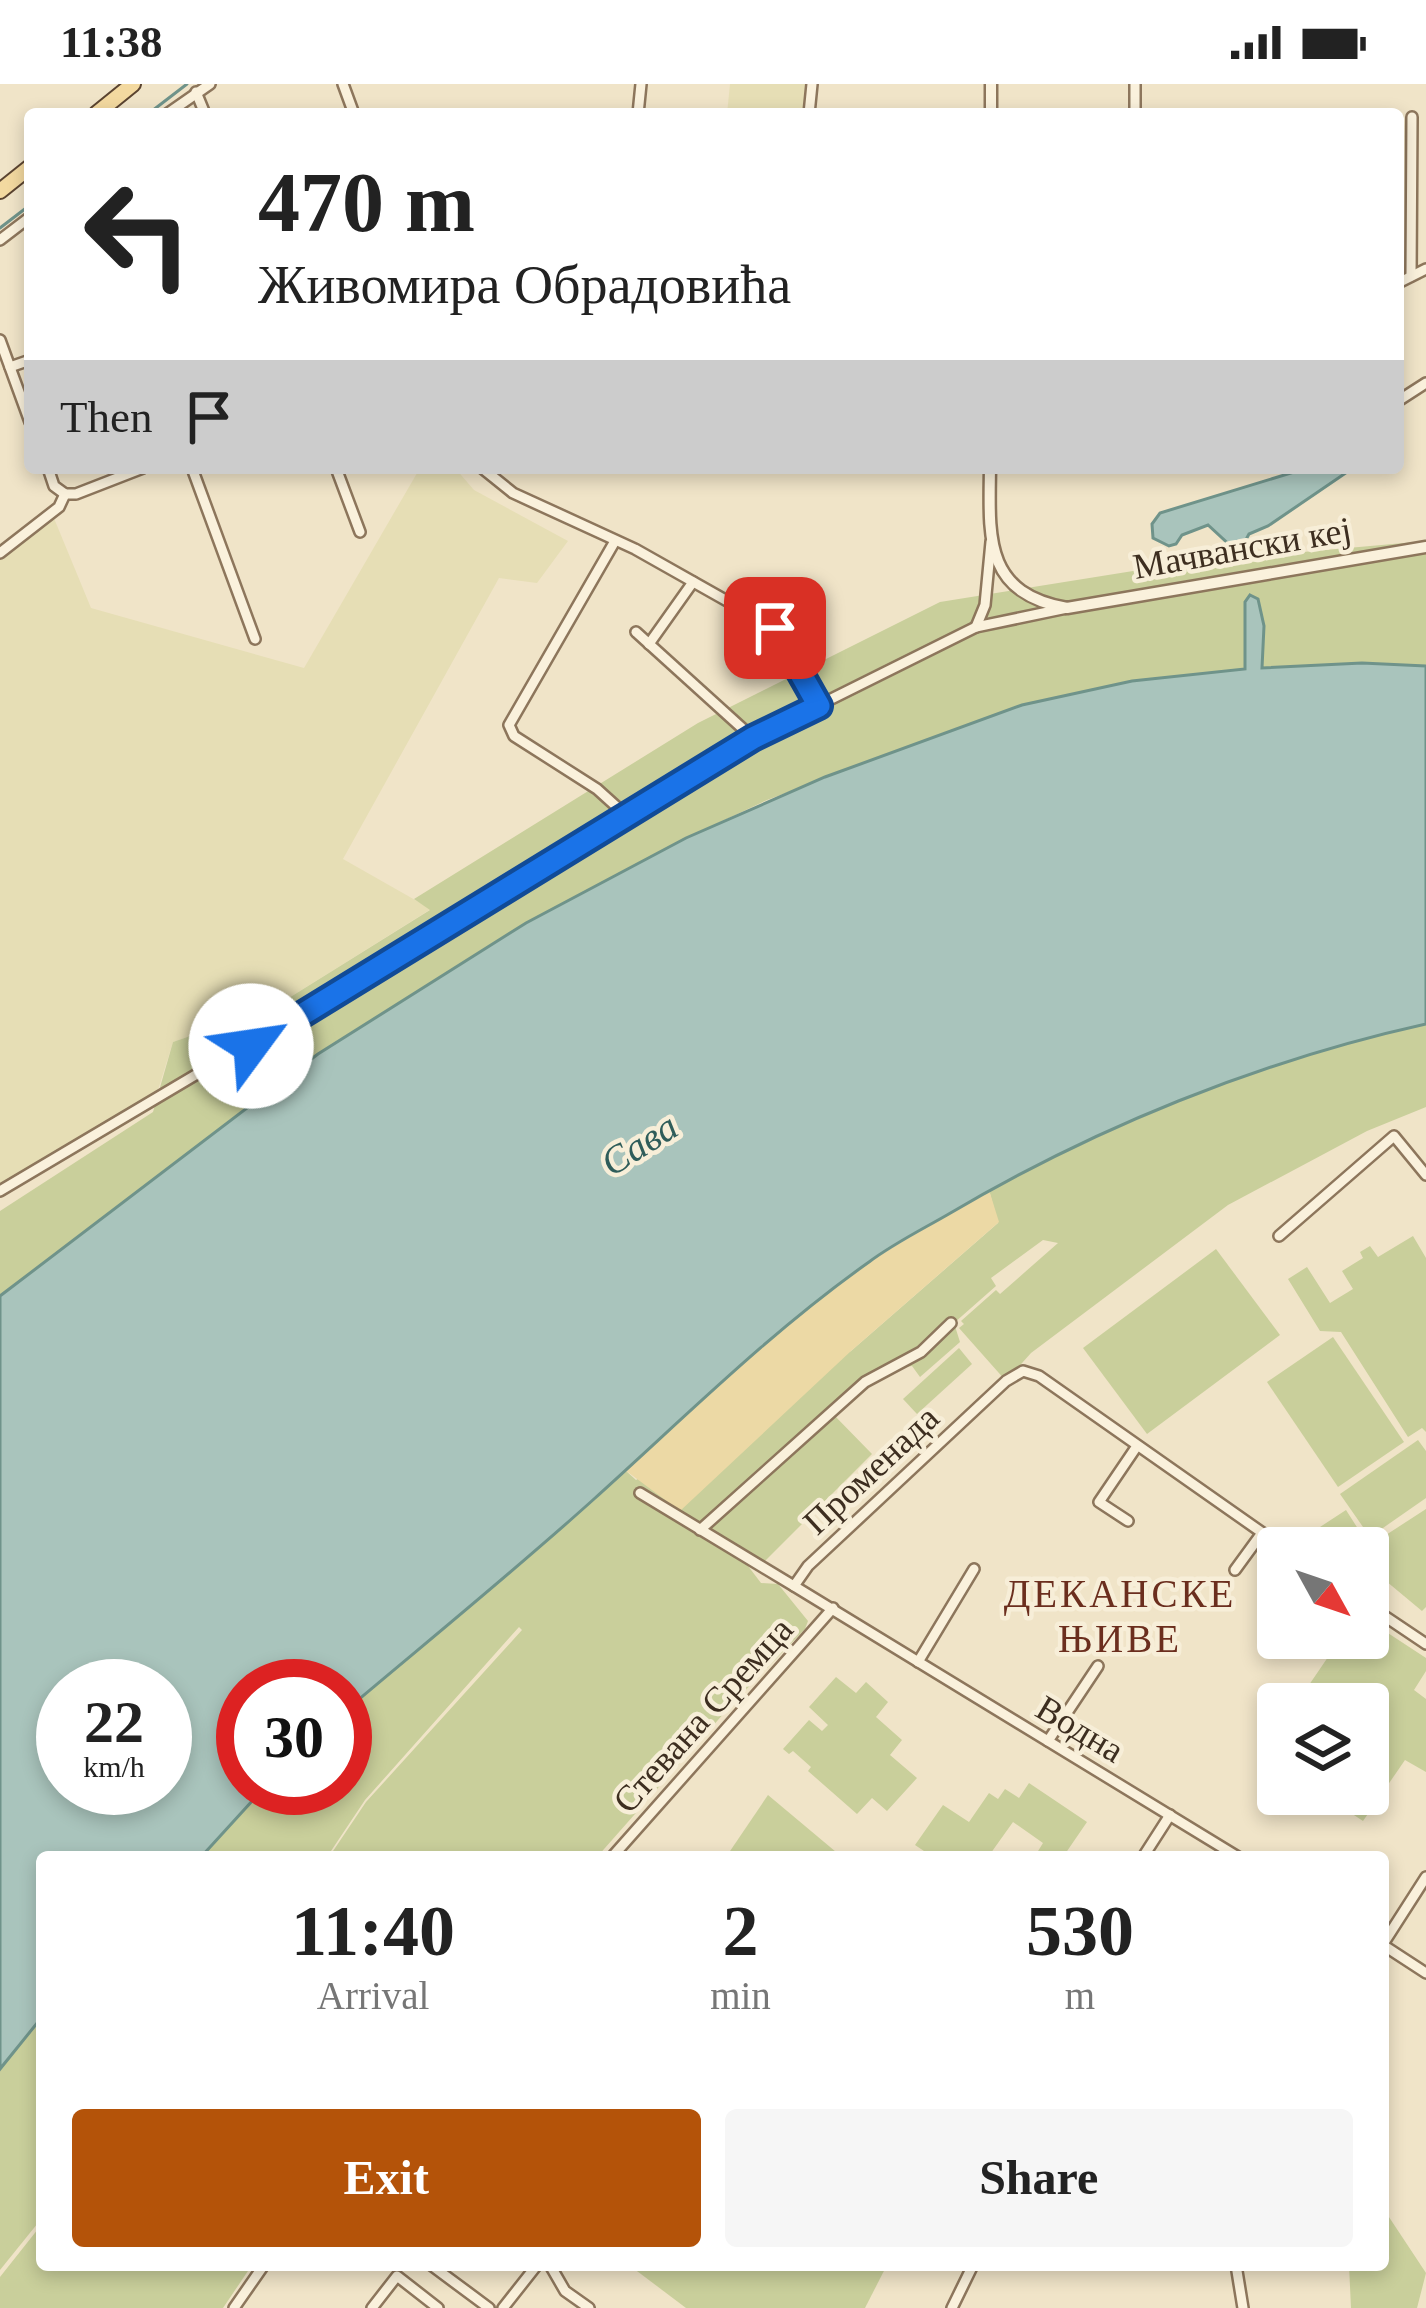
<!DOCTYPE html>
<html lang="en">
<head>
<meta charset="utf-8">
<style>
	:root { --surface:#fff; --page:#f6f6f6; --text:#222; --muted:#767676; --accent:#b45309 }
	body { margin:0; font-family:"Times New Roman",serif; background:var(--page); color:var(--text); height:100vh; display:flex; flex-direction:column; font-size:45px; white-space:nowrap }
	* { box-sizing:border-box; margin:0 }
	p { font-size:39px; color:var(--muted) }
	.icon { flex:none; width:66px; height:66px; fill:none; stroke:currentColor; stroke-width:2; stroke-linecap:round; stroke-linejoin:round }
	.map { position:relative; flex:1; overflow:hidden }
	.sheet { position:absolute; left:36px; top:1767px; width:1353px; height:420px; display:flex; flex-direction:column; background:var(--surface); border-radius:12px; box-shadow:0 6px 18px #0003 }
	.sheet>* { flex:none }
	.hud { position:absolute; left:24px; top:24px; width:1380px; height:366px; border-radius:12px; box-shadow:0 6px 18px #0003; background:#fff; color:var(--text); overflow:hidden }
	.needle { width:78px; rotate:130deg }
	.controls { position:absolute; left:1257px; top:1443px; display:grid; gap:24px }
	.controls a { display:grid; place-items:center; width:132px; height:132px; border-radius:12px; background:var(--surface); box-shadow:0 6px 18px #0003; font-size:60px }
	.speed { position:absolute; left:36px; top:1575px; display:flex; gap:24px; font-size:60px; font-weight:700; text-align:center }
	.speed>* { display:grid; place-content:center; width:156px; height:156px; border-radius:50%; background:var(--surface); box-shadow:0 6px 18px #0003; line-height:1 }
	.speed small { font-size:30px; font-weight:400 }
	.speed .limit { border:18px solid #d22; background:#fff; color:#111 }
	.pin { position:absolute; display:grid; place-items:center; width:102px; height:102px; color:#fff; margin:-51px; border-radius:24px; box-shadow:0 6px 18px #0006 }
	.me { position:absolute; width:132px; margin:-66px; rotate:59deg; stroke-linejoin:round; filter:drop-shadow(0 0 9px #0008) }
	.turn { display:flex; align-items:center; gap:42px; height:252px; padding:0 36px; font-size:54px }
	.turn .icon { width:156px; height:156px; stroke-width:2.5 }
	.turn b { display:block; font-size:84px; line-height:102px }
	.then { display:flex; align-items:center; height:114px; padding:0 36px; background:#0003; gap:24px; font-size:45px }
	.eta { display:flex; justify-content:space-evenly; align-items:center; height:204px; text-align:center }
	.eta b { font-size:72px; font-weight:600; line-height:84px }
	.button { display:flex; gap:24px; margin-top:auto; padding:24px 36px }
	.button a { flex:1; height:138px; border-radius:12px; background:var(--accent); color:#fff; font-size:48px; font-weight:600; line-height:138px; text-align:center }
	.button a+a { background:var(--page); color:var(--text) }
	.status { display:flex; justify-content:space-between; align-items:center; height:84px; padding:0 60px; background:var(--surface); direction:ltr }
	.status svg { height:33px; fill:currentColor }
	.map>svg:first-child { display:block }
	.farmland { fill:#e6deb5 }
	.green { fill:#c9cf9b }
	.sand { fill:#ecd9a5 }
	.water { fill:#a9c4bc; stroke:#6f938a; stroke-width:3; fill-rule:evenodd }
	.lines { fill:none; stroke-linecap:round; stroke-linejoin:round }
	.stream { stroke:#6f938a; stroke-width:3 }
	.minor-casing { stroke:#8d765c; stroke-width:14 }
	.tertiary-casing { stroke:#8d765c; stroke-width:15 }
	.primary-casing { stroke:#5b4430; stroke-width:18 }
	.minor { stroke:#faf1dc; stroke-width:9 }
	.tertiary { stroke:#faf1dc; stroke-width:10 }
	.primary { stroke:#f3d9a0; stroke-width:14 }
	.route-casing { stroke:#114b97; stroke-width:30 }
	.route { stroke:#1a73e8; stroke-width:21 }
	.labels { text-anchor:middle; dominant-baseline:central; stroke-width:9; stroke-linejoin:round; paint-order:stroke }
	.street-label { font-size:36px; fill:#3d2e20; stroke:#f7eed8 }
	.water-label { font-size:39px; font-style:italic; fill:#2f5d5a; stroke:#f7eed8 }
	.neighbourhood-label { font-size:39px; letter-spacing:3px; fill:#6b2e1e; stroke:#f7eed8 }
</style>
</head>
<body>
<div class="status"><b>11:38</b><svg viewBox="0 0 49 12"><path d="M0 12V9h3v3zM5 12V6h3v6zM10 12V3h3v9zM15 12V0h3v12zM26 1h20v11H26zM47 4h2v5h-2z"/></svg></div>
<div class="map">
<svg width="1426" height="2224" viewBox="0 0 1426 2224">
	<rect width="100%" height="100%" fill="#f0e4c8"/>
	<g class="farmland">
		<path d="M730 0H807L802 30H727Z"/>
		<path d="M420 384H455L474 406 568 457 537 499 499 494 343 775 431 825 276 922 173 958 158 1006 0 1101V469L51 427 91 524 304 584Z"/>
	</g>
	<g class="green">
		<path d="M1426 457V582L1362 579 1262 584 1264 542 1245 518 1246 585 1132 597 1022 621 767 716 686 754 526 839 318 970 0 1212V1127L153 1028 173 958 276 922 430 826 414 815 698 639 940 518 1183 479Z"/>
		<path d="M1426 940V1023L1367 1047 1228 1121 1031 1269 1006 1297 959 1244 964 1240 961 1237 996 1206 1000 1210 1058 1159 1043 1156 991 1194 996 1202 954 1239 960 1258 920 1293 912 1282 880 1287 832 1329 872 1370 763 1479 732 1461 761 1499 778 1500 808 1537 805 1545 733 1619 597 1773H329L366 1718 522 1546 519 1543 365 1716 327 1773H201L264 1704H345V1627L625 1386 636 1396 851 1267 998 1139 989 1106C1127 1035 1273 973 1426 940Z"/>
		<path d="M1413 1152 1426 1174V1348L1422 1344 1408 1353 1341 1248 1320 1247 1288 1195 1307 1183 1330 1219 1353 1205 1342 1187 1363 1174 1360 1168 1370 1162 1378 1173Z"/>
		<path d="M1216 1165 1280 1251 1147 1350 1083 1264Z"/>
		<path d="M1333 1253 1404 1358 1338 1403 1267 1298Z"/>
		<path d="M959 1264 972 1280 917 1330 903 1315Z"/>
		<path d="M1418 1356 1426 1367V1414L1370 1453 1340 1410Z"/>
		<path d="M1426 1425V1523L1422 1527 1368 1482V1464H1346L1320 1443 1346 1426 1369 1462Z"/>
		<path d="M1368 1536 1426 1574V1587L1414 1606 1426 1615V1688L1405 1676 1363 1737 1322 1710H1368V1620H1296L1341 1554H1368Z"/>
		<path d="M836 1593 856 1609 866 1598 888 1618 876 1633 902 1656 890 1671 917 1694 887 1727 872 1714 857 1730 808 1687 811 1683 793 1667 789 1670 783 1665 809 1636 822 1647 828 1641 809 1623Z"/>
		<path d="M1029 1699 1087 1738 1063 1773 1035 1772 1043 1759 1013 1738 988 1773H933L915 1761 943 1721 969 1738 989 1709 998 1715 1005 1705 1019 1714Z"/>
		<path d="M768 1711 842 1773H726Z"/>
		<path d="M42 1933V2134L0 2186V1985Z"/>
		<path d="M1383 2124 1426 2189 1417 2224H1351L1349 2181H1383Z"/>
		<path d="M42 2140V2181H252L223 2224H0V2193Z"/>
		<path d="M629 2181H887L865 2224H686Z"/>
	</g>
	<path class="sand" d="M989 1106 999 1138 851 1267 680 1427 625 1386 782 1245 872 1176Z"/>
	<g class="water">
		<path d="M1307 384H1353L1268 442 1249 450 1241 465 1232 463 1208 441 1182 451 1176 460 1169 462 1153 454 1152 440 1160 429Z"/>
		<path d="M1250 511 1258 515 1264 542 1262 584 1362 579 1426 582V940C1259 977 1094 1044 947 1131 921 1146 893 1160 869 1178 770 1248 684 1334 594 1415 513 1488 428 1557 345 1627V1602H243V1704H264L201 1773H42V1933L0 1985V1212L318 970 526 839 686 754 825 693 1022 621 1132 597 1245 585V518ZM63 1602H165V1704H63Z"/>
	</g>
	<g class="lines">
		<g class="stream">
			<path d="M148 30 187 0"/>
			<path d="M0 144 30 121"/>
		</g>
		<g class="minor-casing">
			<g id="minor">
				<path d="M343 0 354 30"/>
				<path d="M196 8 205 30"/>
				<path d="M167 30 210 0"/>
				<path d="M638 30 641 0"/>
				<path d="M809 30 812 0"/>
				<path d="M1135 30V0"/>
				<path d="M0 156 30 133"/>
				<path d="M1411 192 1412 33"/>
				<path d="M1398 199 1426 185"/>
				<path d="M0 256 30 338"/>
				<path d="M10 283 30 276"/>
				<path d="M1398 317 1426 299"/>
				<path d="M48 384 54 402 65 410"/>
				<path d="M192 384 255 555"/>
				<path d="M336 384 360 448"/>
				<path d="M482 384 513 409 635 465 775 544 819 622"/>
				<path d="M65 410H76L143 384"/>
				<path d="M615 457 509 641 514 652 597 705 628 733"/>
				<path d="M0 469 59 423 65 410"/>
				<path d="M976 543 985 521 991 458"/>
				<path d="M636 548 753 654"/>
				<path d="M649 560 693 498"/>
				<path d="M0 1107 219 977 251 962 753 654 976 543 1067 524"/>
				<path d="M1279 1152 1394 1052 1426 1091"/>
				<path d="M640 1409 794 1502"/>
				<path d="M1128 1437 1099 1418 1137 1362"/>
				<path d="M700 1446 865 1298 921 1268 951 1239"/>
				<path d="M1235 1486 1262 1449"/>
				<path d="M1368 1521 1426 1560"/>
				<path d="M918 1578 974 1485"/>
				<path d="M1048 1657 1098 1582"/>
				<path d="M612 1773 833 1524"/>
				<path d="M1143 1773 1170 1731"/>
				<path d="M1238 1773 794 1502 808 1482 1006 1297 1023 1287 1039 1292 1284 1464"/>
				<path d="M1383 1860 1426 1793"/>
				<path d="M1383 1861 1426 1889"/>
				<path d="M431 2181 489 2224"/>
				<path d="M550 2181 565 2207 589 2224"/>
				<path d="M1236 2181 1243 2224"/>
				<path d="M234 2224 264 2181"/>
				<path d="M372 2224 397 2192 438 2224"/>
				<path d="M503 2224 537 2181"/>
				<path d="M952 2224 973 2181"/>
			</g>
		</g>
		<g class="tertiary-casing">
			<g id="tertiary">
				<path d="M991 0V30"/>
				<path d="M990 384C989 454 984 509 1067 524L1426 463"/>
			</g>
		</g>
		<g class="primary-casing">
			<g id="primary">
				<path d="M96 30 133 0"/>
				<path d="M0 107 30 83"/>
			</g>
		</g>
		<use href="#minor" class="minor"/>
		<use href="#tertiary" class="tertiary"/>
		<use href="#primary" class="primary"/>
	</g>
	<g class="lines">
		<g class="route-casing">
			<path id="route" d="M251 962 753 654 819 622 775 544"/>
		</g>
		<use href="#route" class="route"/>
	</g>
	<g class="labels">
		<g class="street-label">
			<text transform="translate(1242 464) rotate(-10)">Мачвански кеј</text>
			<text transform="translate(871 1386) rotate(-43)">Променада</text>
			<text transform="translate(703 1631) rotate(-48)">Стевана Сремца</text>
			<text transform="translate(1080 1645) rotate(31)">Водна</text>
		</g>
		<g class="water-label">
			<text transform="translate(639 1060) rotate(-32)">Сава</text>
		</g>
		<g class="neighbourhood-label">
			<text x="1120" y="1509">ДЕКАНСКЕ<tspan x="1120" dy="45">ЊИВЕ</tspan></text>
		</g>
	</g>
</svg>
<div class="controls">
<a><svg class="needle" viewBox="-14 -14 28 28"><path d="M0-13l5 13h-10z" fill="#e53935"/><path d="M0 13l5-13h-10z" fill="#767676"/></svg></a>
<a><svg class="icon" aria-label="layers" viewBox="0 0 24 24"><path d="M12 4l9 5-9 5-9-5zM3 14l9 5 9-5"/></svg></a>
</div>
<div class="speed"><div>22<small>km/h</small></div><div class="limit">30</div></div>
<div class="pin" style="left:775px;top:544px;background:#d93025"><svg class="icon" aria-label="arrive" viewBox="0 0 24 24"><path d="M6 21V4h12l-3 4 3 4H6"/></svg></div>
<svg class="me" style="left:251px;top:962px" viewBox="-20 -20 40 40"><circle r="19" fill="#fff"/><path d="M0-13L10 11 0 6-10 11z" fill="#1a73e8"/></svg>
<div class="hud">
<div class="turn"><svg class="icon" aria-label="left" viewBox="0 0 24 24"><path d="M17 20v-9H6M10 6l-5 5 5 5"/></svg><div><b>470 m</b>Живомира Обрадовића</div></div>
<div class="then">Then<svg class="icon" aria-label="arrive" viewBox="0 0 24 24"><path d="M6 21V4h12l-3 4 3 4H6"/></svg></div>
</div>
<section class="sheet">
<div class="eta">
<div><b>11:40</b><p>Arrival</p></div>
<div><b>2</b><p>min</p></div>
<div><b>530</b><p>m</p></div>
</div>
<div class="button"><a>Exit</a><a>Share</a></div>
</section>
</div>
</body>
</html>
